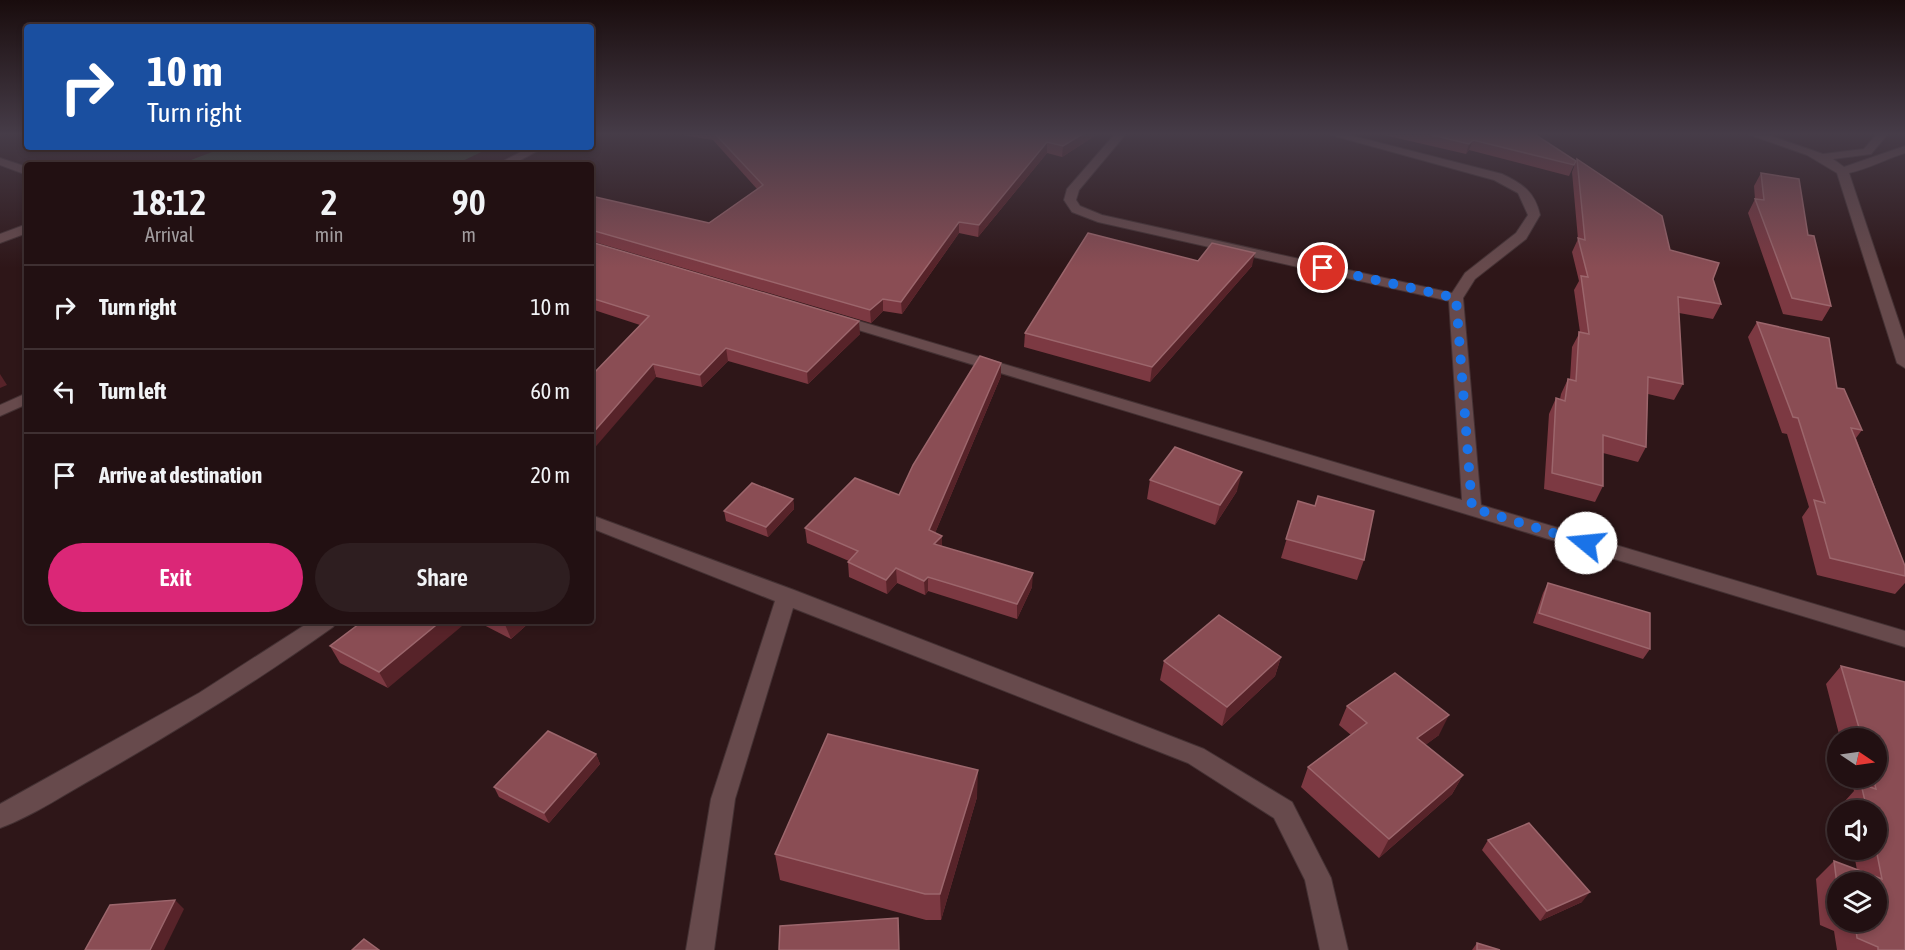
<!DOCTYPE html>
<html lang="en">
<head>
<meta charset="utf-8">
<style>
	:root { --surface:#221012; --page:#2e1e20; --text:#f1f3f6; --muted:#a29d9f; --line:#3f3032; --accent:#db2777 }
	body { margin:0; font-family:"Asap Condensed",sans-serif; background:var(--page); color:var(--text); height:100vh; display:flex; flex-direction:column; font-size:22px; white-space:nowrap }
	* { box-sizing:border-box; margin:0 }
	p { font-size:20px; color:var(--muted) }
	.icon { flex:none; width:33px; height:33px; fill:none; stroke:currentColor; stroke-width:2; stroke-linecap:round; stroke-linejoin:round }
	.map { position:relative; flex:1; overflow:hidden }
	.drawer { position:absolute; left:24px; top:162px; width:570px; height:462px; display:flex; flex-direction:column; background:var(--surface); border-radius:6px; box-shadow:0 3px 9px #0003,0 0 0 2px var(--line) }
	.drawer>* { flex:none }
	.top-card { position:absolute; left:24px; top:24px; width:570px; height:126px; border-radius:6px; box-shadow:0 3px 9px #0003,0 0 0 2px var(--line); background:#1a4fa0; color:#fff; overflow:hidden }
	.needle { width:39px; rotate:103deg }
	.controls { position:absolute; left:1827px; top:728px; display:grid; gap:12px }
	.controls a { display:grid; place-items:center; width:60px; height:60px; border-radius:50%; background:var(--surface); box-shadow:0 3px 9px #0003,0 0 0 2px var(--line); font-size:30px }
	.pin { position:absolute; display:grid; place-items:center; width:51px; height:51px; color:#fff; margin:-26px; border:3px solid #fff; border-radius:50%; box-shadow:0 2px 6px #0007 }
	.me { position:absolute; width:66px; margin:-33px; rotate:287deg; stroke-linejoin:round; filter:drop-shadow(0 0 4px #0008) }
	.turn { display:flex; align-items:center; gap:21px; height:126px; padding:0 24px; font-size:27px }
	.turn .icon { width:78px; height:78px; stroke-width:2.5 }
	.turn b { display:block; font-size:42px; line-height:51px }
	.eta { display:flex; justify-content:space-evenly; align-items:center; height:102px; text-align:center }
	.eta b { font-size:36px; font-weight:600; line-height:42px }
	.action { display:flex; gap:12px; margin-top:auto; padding:12px 24px }
	.action a { flex:1; height:69px; border-radius:36px; background:var(--accent); color:#fff; font-size:24px; font-weight:600; line-height:69px; text-align:center }
	.action a+a { background:var(--page); color:var(--text) }
	ul { padding:0; list-style:none }
	li { display:flex; align-items:center; gap:18px; height:84px; padding:0 24px; border-top:2px solid var(--line) }
	li div { flex:1 }
	li b { display:block; font-size:22px }
	li em { font-style:normal }
	.map>svg:first-child { display:block }
	.green { fill:#334e2f }
	.lines { fill:none; stroke-linecap:round; stroke-linejoin:round }
	.minor-casing { stroke:#443133; stroke-width:2 }
	.minor { fill:#674a4c; fill-rule:evenodd }
	.wall { fill:#7c3942; fill-rule:evenodd }
	.shaded-wall { fill:#572329 }
	.building { fill:#8a4d54; stroke:#9c666c; stroke-width:1.5 }
	.route { stroke:#1a73e8; stroke-width:10; stroke-dasharray:0 18 }
</style>
</head>
<body>
<div class="map">
<svg width="1905" height="950" viewBox="0 0 1905 950">
	<rect width="100%" height="100%" fill="#2e1618"/>
	<path class="green" d="M225 147H492L454 165H178Z"/>
	<g class="lines">
		<g class="minor-casing">
			<g id="minor">
				<path d="M1114 135H1125L1079 190 1076 200 1080 206 1102 215 1452 293 1465 273 1516 233 1528 215 1518 193 1494 180 1331 135H1349L1502 174C1523 184 1535 192 1540 215L1526 239 1475 279 1463 298 1481 505 1905 631V647L832 322 830 319 837 315 842 316 1462 500 1449 301 1098 222 1072 212 1064 200 1067 189Z"/>
				<path d="M1750 135 1771 136 1823 154 1864 149 1876 135H1887L1871 154 1833 159 1844 167 1905 146V153C1886 159 1868 169 1849 173L1905 340V368L1897 363 1837 173 1807 155Z"/>
				<path d="M530 147H545L511 165H496Z"/>
				<path d="M0 158 27 167V175L0 165Z"/>
				<path d="M27 224V233L0 243V234Z"/>
				<path d="M27 393V404L0 416V405Z"/>
				<path d="M591 515 794 590 1204 749 1292 802 1331 878 1348 950H1320L1305 880 1274 818 1188 763 793 608 735 799 714 950H686L711 799 775 601 591 528Z"/>
				<path d="M311 621H337L333 627C259 680 181 728 101 774 68 792 35 815 0 828V804L199 693Z"/>
			</g>
		</g>
		<use href="#minor" class="minor"/>
	</g>
	<g class="wall">
		<path d="M682 135H1096L1062 157 1047 153 978 237 959 233 902 314 883 311 871 323 591 241V196L709 223 757 189 713 140Z"/>
		<path d="M1384 135H1536L1576 161 1569 176 1469 150 1466 154Z"/>
		<path d="M173 147H198L186 151Z"/>
		<path d="M1577 159 1670 250 1713 279 1721 304 1713 319 1679 313 1683 384 1674 400 1648 394 1646 447 1638 462 1603 453V486L1595 502 1544 489 1549 414 1556 398 1560 399 1561 394 1568 379H1570L1572 347 1580 332 1574 290 1579 281 1572 252 1578 239 1572 172Z"/>
		<path d="M1761 173 1808 235 1831 306 1822 321 1783 314 1748 213 1755 199 1754 186Z"/>
		<path d="M591 242 860 334 808 384 728 361 702 387 656 377 640 325 591 309Z"/>
		<path d="M1198 261 1252 266 1150 382 1024 347 1025 333Z"/>
		<path d="M1757 322 1837 388 1862 430 1856 438 1905 566V583L1895 594 1817 575 1802 517 1809 507 1787 434 1782 433 1748 337Z"/>
		<path d="M1001 376 935 533 942 546 1032 587 1017 619 928 591 925 595 897 583 887 594 849 577 848 562 849 561 807 543 805 528 899 495Z"/>
		<path d="M1150 480 1237 491 1215 525 1147 499Z"/>
		<path d="M793 499 794 509 768 537 726 521 724 511Z"/>
		<path d="M1298 501 1364 560 1357 580 1281 558Z"/>
		<path d="M1548 583 1650 649 1643 659 1533 623 1543 593Z"/>
		<path d="M363 621 388 688 340 663 330 646Z"/>
		<path d="M476 621H531L511 639Z"/>
		<path d="M1281 657 1275 676 1222 726 1160 680 1164 661Z"/>
		<path d="M1841 666 1905 682V950H1837L1834 931 1820 925 1816 879 1834 861 1857 870 1853 849H1876V810H1845L1844 802 1854 791 1850 777H1876V738H1840L1826 684ZM1838 882 1876 921H1838Z"/>
		<path d="M1347 706 1439 735 1425 745 1463 775 1452 794 1379 858 1301 787 1308 767 1351 735 1339 725Z"/>
		<path d="M596 754 600 764 549 823 499 797 494 787Z"/>
		<path d="M977 797 941 920H926L780 880 775 854Z"/>
		<path d="M1488 840 1582 902 1540 921 1482 850Z"/>
		<path d="M1477 943 1500 950H1472Z"/>
	</g>
	<g class="shaded-wall">
		<path d="M1081 135H1096L1062 157 1063 146Z"/>
		<path d="M1473 140 1469 150 1466 154 1469 144Z"/>
		<path d="M1047 142V153L978 237 979 225Z"/>
		<path d="M184 147H198L186 151Z"/>
		<path d="M959 222V233L902 314 901 302Z"/>
		<path d="M1255 253 1252 266 1150 382 1152 367Z"/>
		<path d="M883 299V311L871 323 870 310Z"/>
		<path d="M859 321 860 334 808 384 807 372Z"/>
		<path d="M726 348 728 361 702 387 700 375Z"/>
		<path d="M1001 363V376L930 545 929 530Z"/>
		<path d="M653 364 656 377 591 452V435Z"/>
		<path d="M0 374 7 385 0 388Z"/>
		<path d="M1242 472 1237 491 1215 525 1220 505Z"/>
		<path d="M793 499 794 509 768 537 766 527Z"/>
		<path d="M942 536V550L934 544Z"/>
		<path d="M896 568 897 583 887 594 886 580Z"/>
		<path d="M1033 573 1032 587 1017 619V604Z"/>
		<path d="M928 577V591L925 595 924 581Z"/>
		<path d="M441 621H468L388 688 379 672Z"/>
		<path d="M505 621H531L511 639 504 622Z"/>
		<path d="M1281 657 1275 676 1222 726 1227 707Z"/>
		<path d="M1449 715 1439 735 1408 758 1417 738Z"/>
		<path d="M596 754 600 764 549 823 544 813Z"/>
		<path d="M978 770 977 797 941 920 940 894Z"/>
		<path d="M1463 775 1452 794 1379 858 1389 839Z"/>
		<path d="M1590 892 1582 902 1540 921 1547 911Z"/>
		<path d="M175 900 184 909 164 950H150Z"/>
	</g>
	<g class="building">
		<path d="M716 135H1081L1063 146 1047 142 979 225 959 222 901 302 883 299 870 310 591 230V196L709 223 763 185Z"/>
		<path d="M1432 135H1536L1576 161 1574 165 1473 140 1469 144Z"/>
		<path d="M1577 159 1662 216 1670 250 1719 263 1713 279 1721 304 1678 297 1683 384 1648 377 1646 447 1603 435V486L1552 473 1556 398 1565 401 1568 379 1576 381 1579 332 1589 334 1581 276 1588 277 1578 238 1585 240Z"/>
		<path d="M1761 173 1799 179 1808 235 1814 236 1831 306 1792 298 1755 199 1764 200Z"/>
		<path d="M1088 233 1198 261 1212 243 1255 253 1152 367 1025 333Z"/>
		<path d="M591 242 859 321 807 372 726 348 700 375 653 364 591 435V376L649 316 591 298Z"/>
		<path d="M1757 322 1829 338 1837 388 1844 389 1862 430 1851 428 1905 566V576L1830 558 1814 500 1825 503 1798 418 1793 417Z"/>
		<path d="M980 356 1001 363 929 530 942 536 934 544 1033 573 1017 604 928 577 924 581 896 568 886 580 848 562 858 551 805 528 855 478 899 495 913 465Z"/>
		<path d="M1175 447 1242 472 1220 505 1150 480Z"/>
		<path d="M752 483 793 499 766 527 724 511Z"/>
		<path d="M1318 496 1374 511 1364 560 1286 539 1298 501 1315 506Z"/>
		<path d="M1548 583 1650 613V649L1539 613Z"/>
		<path d="M1219 615 1281 657 1227 707 1164 661Z"/>
		<path d="M363 621H441L379 672 330 646Z"/>
		<path d="M1841 666 1905 682V950H1878V947L1857 938 1855 921H1876V882H1838V892L1834 861 1882 879 1876 849V810H1867L1861 784 1876 789 1873 777H1876V738H1862Z"/>
		<path d="M1395 673 1449 715 1417 738 1463 775 1389 839 1308 767 1367 723 1347 706Z"/>
		<path d="M548 731 596 754 544 813 494 787Z"/>
		<path d="M828 734 978 770 940 894H925L775 854Z"/>
		<path d="M1529 823 1590 892 1547 911 1488 840Z"/>
		<path d="M175 900 150 950H85L110 905Z"/>
		<path d="M898 918 899 950H779L780 926Z"/>
		<path d="M364 939 379 950H352Z"/>
		<path d="M1477 943 1500 950H1477Z"/>
	</g>
	<linearGradient id="sky" x2="0" y2="1"><stop stop-color="#190c0d"/><stop offset="0.5" stop-color="#463c48"/><stop offset="1" stop-color="#463c48" stop-opacity="0"/></linearGradient>
	<rect width="1905" height="268" fill="url(#sky)"/>
	<g class="lines">
		<path class="route" d="M1323 268 1456 298 1472 508 1586 543"/>
	</g>
</svg>
<div class="controls">
<a><svg class="needle" viewBox="-14 -14 28 28"><path d="M0-13l5 13h-10z" fill="#e53935"/><path d="M0 13l5-13h-10z" fill="#a29d9f"/></svg></a>
<a><svg class="icon" aria-label="sound" viewBox="0 0 24 24"><path d="M4 9h4l5-4v14l-5-4H4zM17 9q2 3 0 6"/></svg></a>
<a><svg class="icon" aria-label="layers" viewBox="0 0 24 24"><path d="M12 4l9 5-9 5-9-5zM3 14l9 5 9-5"/></svg></a>
</div>
<div class="pin" style="left:1323px;top:268px;background:#d93025"><svg class="icon" aria-label="arrive" viewBox="0 0 24 24"><path d="M6 21V4h12l-3 4 3 4H6"/></svg></div>
<svg class="me" style="left:1586px;top:543px" viewBox="-20 -20 40 40"><circle r="19" fill="#fff"/><path d="M0-13L10 11 0 6-10 11z" fill="#1a73e8"/></svg>
<div class="top-card">
<div class="turn"><svg class="icon" aria-label="right" viewBox="0 0 24 24"><path d="M7 20v-9h11M14 6l5 5-5 5"/></svg><div><b>10 m</b>Turn right</div></div>
</div>
<section class="drawer">
<div class="eta">
<div><b>18:12</b><p>Arrival</p></div>
<div><b>2</b><p>min</p></div>
<div><b>90</b><p>m</p></div>
</div>
<ul>
<li><svg class="icon" aria-label="right" viewBox="0 0 24 24"><path d="M7 20v-9h11M14 6l5 5-5 5"/></svg><div><b>Turn right</b></div><em>10 m</em></li>
<li><svg class="icon" aria-label="left" viewBox="0 0 24 24"><path d="M17 20v-9H6M10 6l-5 5 5 5"/></svg><div><b>Turn left</b></div><em>60 m</em></li>
<li><svg class="icon" aria-label="arrive" viewBox="0 0 24 24"><path d="M6 21V4h12l-3 4 3 4H6"/></svg><div><b>Arrive at destination</b></div><em>20 m</em></li>
</ul>
<div class="action"><a>Exit</a><a>Share</a></div>
</section>
</div>
</body>
</html>
